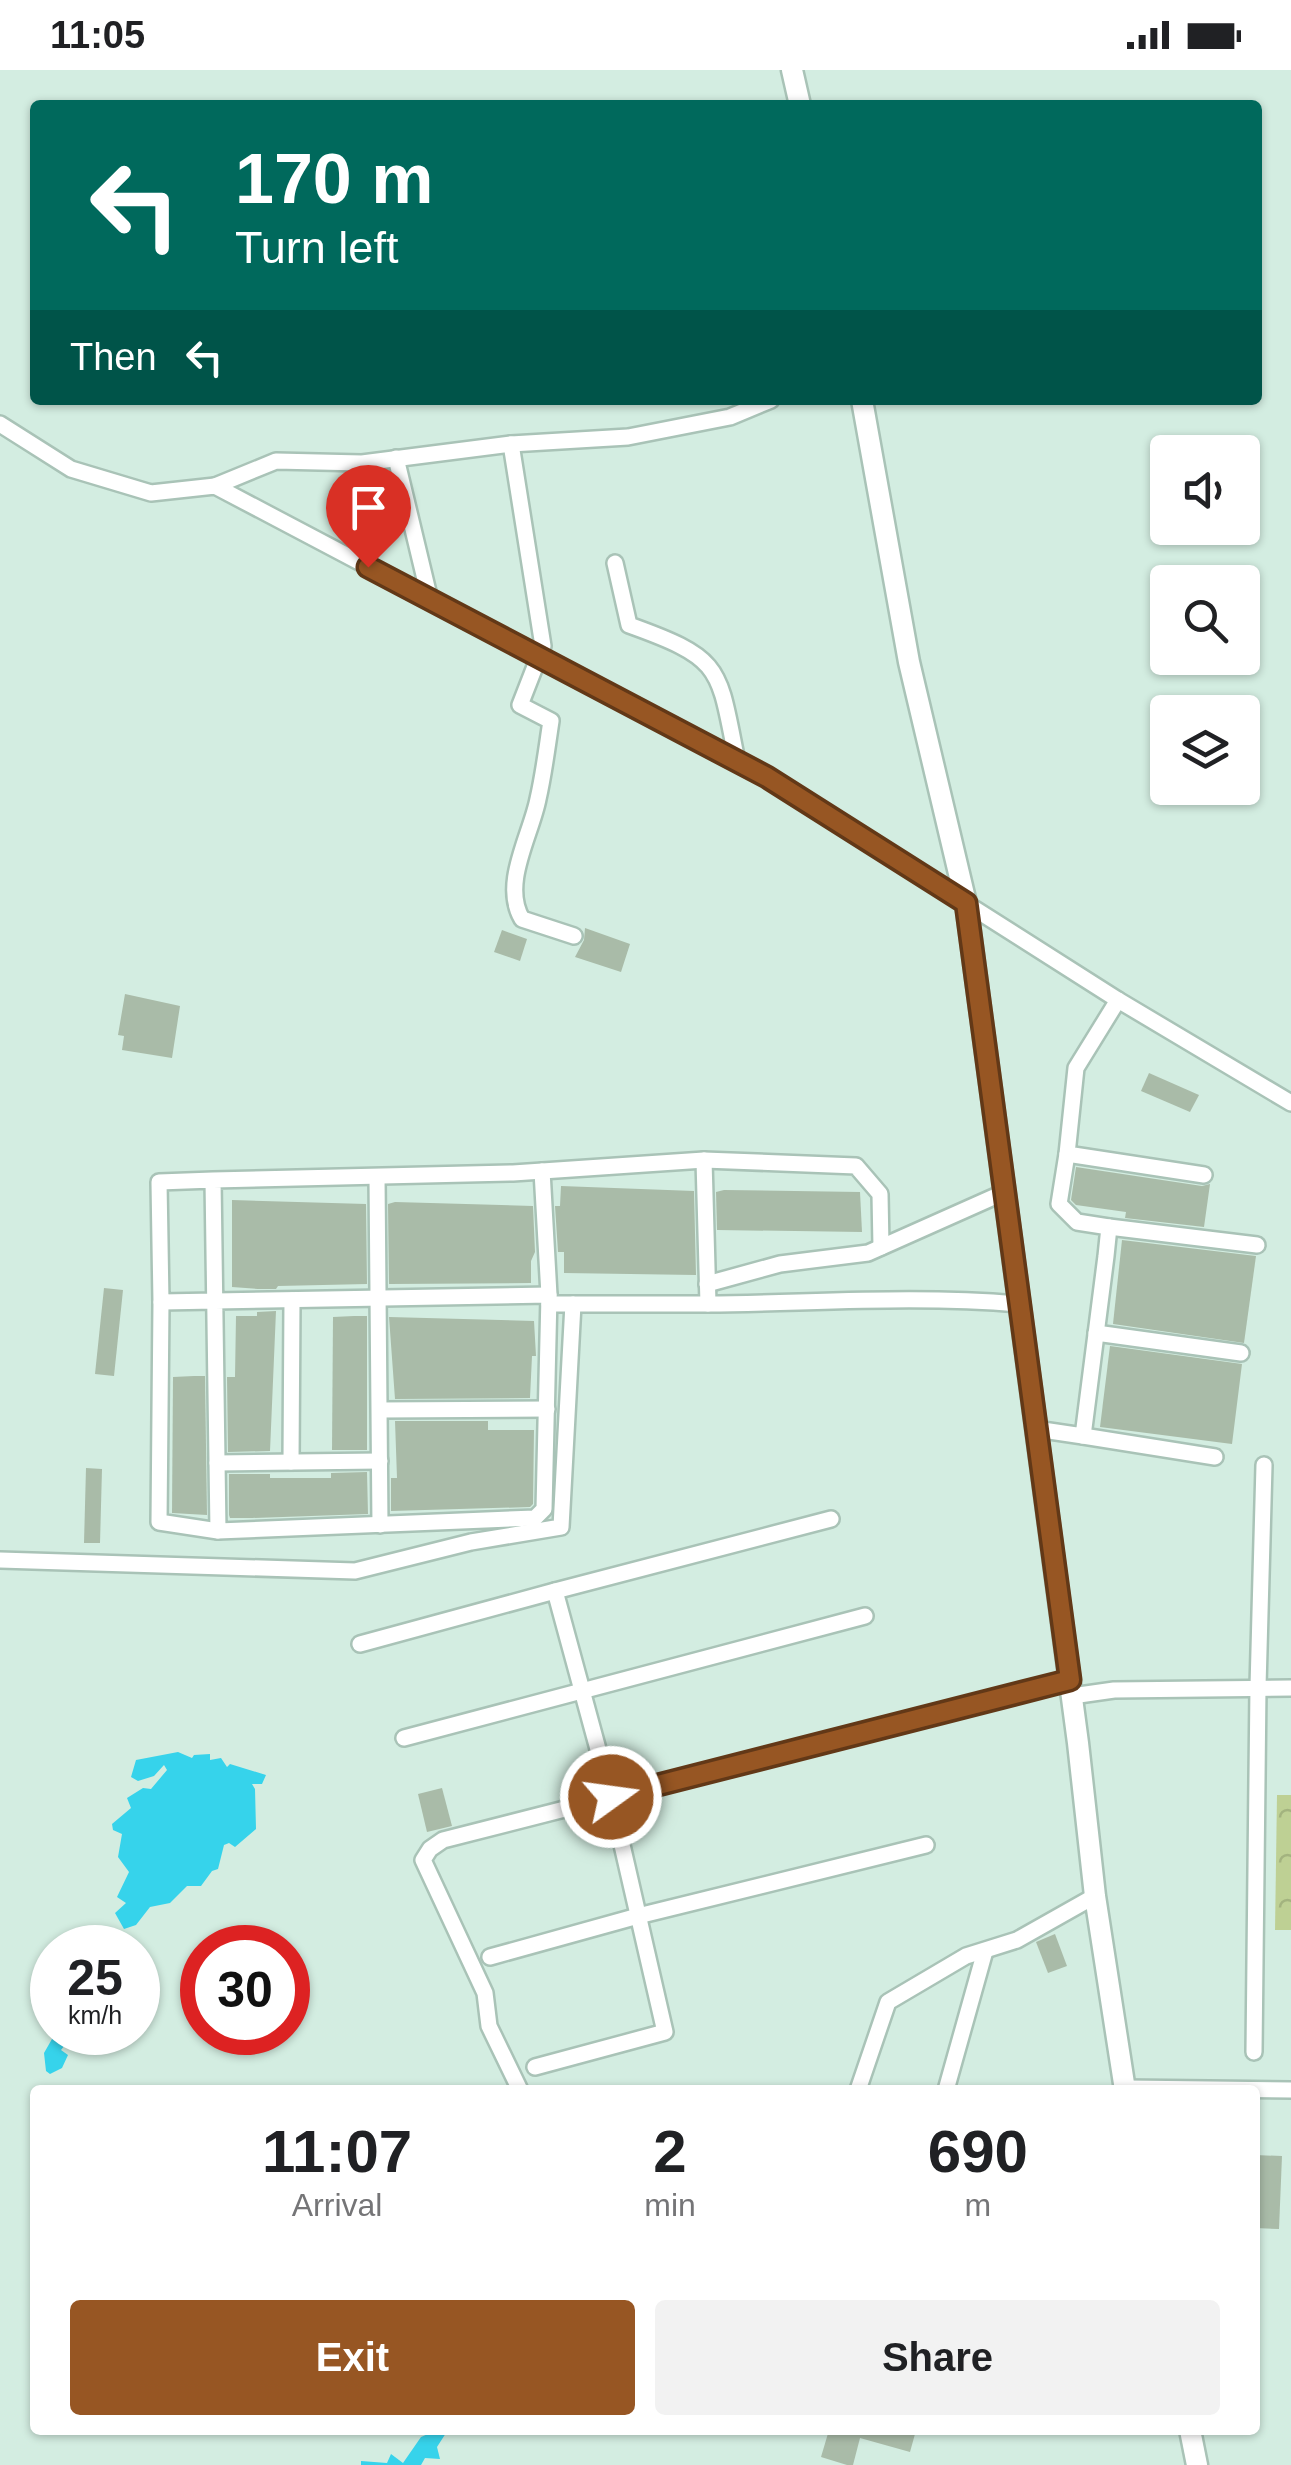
<!DOCTYPE html>
<html lang="en">
<head>
<meta charset="utf-8">
<style>
	:root { --surface:#fff; --page:#f2f2f2; --text:#202124; --muted:#757577; --accent:#975623 }
	body { margin:0; font-family:Arial,sans-serif; background:var(--page); color:var(--text); height:100vh; display:flex; flex-direction:column; font-size:38px; white-space:nowrap }
	* { box-sizing:border-box; margin:0 }
	p { font-size:32px; color:var(--muted) }
	.icon { flex:none; width:55px; height:55px; fill:none; stroke:currentColor; stroke-width:2; stroke-linecap:round; stroke-linejoin:round }
	.map { position:relative; flex:1; overflow:hidden }
	.drawer { position:absolute; left:30px; top:2015px; width:1230px; height:350px; display:flex; flex-direction:column; background:var(--surface); border-radius:10px; box-shadow:0 2px 8px #0004 }
	.drawer>* { flex:none }
	.hud { position:absolute; left:30px; top:30px; width:1232px; height:305px; border-radius:10px; box-shadow:0 2px 8px #0004; background:#00695c; color:#fff; overflow:hidden }
	.controls { position:absolute; left:1150px; top:365px; display:grid; gap:20px }
	.controls a { display:grid; place-items:center; width:110px; height:110px; border-radius:10px; background:var(--surface); box-shadow:0 2px 8px #0004; font-size:50px }
	.speed { position:absolute; left:30px; top:1855px; display:flex; gap:20px; font-size:50px; font-weight:700; text-align:center }
	.speed>* { display:grid; place-content:center; width:130px; height:130px; border-radius:50%; background:var(--surface); box-shadow:0 2px 8px #0004; line-height:1 }
	.speed small { font-size:25px; font-weight:400 }
	.speed .limit { border:15px solid #d22; background:#fff; color:#111 }
	.pin { position:absolute; display:grid; place-items:center; width:85px; height:85px; color:#fff; margin:-102px -42px; border-radius:50% 50% 50% 0; rotate:-45deg; box-shadow:0 0 10px #0007 }
	.pin .icon { rotate:45deg }
	.me { position:absolute; width:110px; margin:-55px; rotate:76deg; stroke-linejoin:round; filter:drop-shadow(0 0 8px #0008) }
	.turn { display:flex; align-items:center; gap:35px; height:210px; padding:0 40px; font-size:45px }
	.turn .icon { width:130px; height:130px; stroke-width:2.5 }
	.turn b { display:block; font-size:70px; line-height:85px }
	.then { display:flex; align-items:center; height:95px; padding:0 40px; background:#0003; gap:20px; font-size:38px }
	.eta { display:flex; justify-content:space-evenly; align-items:center; height:170px; text-align:center }
	.eta b { font-size:60px; font-weight:600; line-height:70px }
	.primary-button { display:flex; gap:20px; margin-top:auto; padding:20px 40px }
	.primary-button a { flex:1; height:115px; border-radius:10px; background:var(--accent); color:#fff; font-size:40px; font-weight:600; line-height:115px; text-align:center }
	.primary-button a+a { background:var(--page); color:var(--text) }
	.status { display:flex; justify-content:space-between; align-items:center; height:70px; padding:0 50px; background:var(--surface); direction:ltr }
	.status svg { height:28px; fill:currentColor }
	.map>svg:first-child { display:block }
	.park { fill:url(#park-crowns) }
	.water { fill:#36d3eb }
	.building { fill:#a9bba8 }
	.lines { fill:none; stroke-linecap:round; stroke-linejoin:round }
	.street-casing { stroke:#a9c3b7; stroke-width:20 }
	.secondary-casing { stroke:#a9c3b7; stroke-width:25 }
	.street { stroke:#fff; stroke-width:15 }
	.secondary { stroke:#fff; stroke-width:20 }
	.route-casing { stroke:#623817; stroke-width:25 }
	.route { stroke:#975623; stroke-width:18 }
</style>
</head>
<body>
<div class="status"><b>11:05</b><svg viewBox="0 0 49 12"><path d="M0 12V9h3v3zM5 12V6h3v6zM10 12V3h3v9zM15 12V0h3v12zM26 1h20v11H26zM47 4h2v5h-2z"/></svg></div>
<div class="map">
<svg width="1291" height="2395" viewBox="0 0 1291 2395">
	<defs>
		<pattern id="park-crowns" width="20" height="18" patternUnits="userSpaceOnUse" patternTransform="scale(2.5)"><rect width="20" height="18" fill="#bed094"/><path d="M2 6a3 3 0 1 1 6 0M12 15a3 3 0 1 1 6 0" fill="none" stroke="#a3b37f"/></pattern>
	</defs>
	<rect width="100%" height="100%" fill="#d3ede1"/>
	<path class="park" d="M1277 1725H1291V1860H1275Z"/>
	<g class="water">
		<path d="M178 1682 192 1688 194 1685 210 1684V1690L221 1688 227 1697 230 1694 266 1705 262 1714H252L255 1719 256 1759 235 1777 229 1773 224 1775 218 1799 212 1801 201 1816H187L170 1833 150 1837 136 1855 124 1859 115 1843 126 1833 117 1827 129 1802 118 1787 122 1764 113 1760 112 1754 131 1738 127 1728 143 1718 151 1719 167 1700 164 1695 154 1706 138 1711 131 1707 136 1690Z"/>
		<path d="M56 1962 68 1963 72 1966 61 1980 68 1985 62 1998 50 2004 46 2001 44 1983Z"/>
		<path d="M437 2360 446 2363 437 2377 440 2389 425 2388 421 2395H361V2391L387 2393 391 2384 403 2393 421 2367Z"/>
	</g>
	<g class="building">
		<path d="M585 858 630 874 621 902 575 887 584 870Z"/>
		<path d="M502 860 527 869 520 891 494 882Z"/>
		<path d="M125 924 180 936 172 988 122 980 124 966 118 965Z"/>
		<path d="M1149 1003 1199 1025 1190 1042 1141 1021Z"/>
		<path d="M1076 1097 1202 1116 1210 1114 1204 1157 1125 1148 1126 1142 1076 1135 1071 1130Z"/>
		<path d="M561 1116 694 1121 696 1205 564 1203V1182H558L555 1136H560Z"/>
		<path d="M724 1120 860 1122 862 1162 717 1160 716 1122Z"/>
		<path d="M232 1130 366 1134 367 1214 278 1216 276 1219H258L232 1217Z"/>
		<path d="M395 1132 533 1136 535 1182 531 1191V1213L389 1214 388 1134Z"/>
		<path d="M1122 1170 1256 1186 1244 1273 1113 1254Z"/>
		<path d="M104 1218 123 1220 114 1306 95 1304Z"/>
		<path d="M276 1241 270 1381 228 1382 227 1307H235L236 1246H257V1242Z"/>
		<path d="M354 1246H367V1380H332L333 1247Z"/>
		<path d="M389 1247 534 1251 536 1286H532L530 1328 395 1329Z"/>
		<path d="M1110 1276 1242 1294 1232 1374 1100 1357Z"/>
		<path d="M194 1306H205L207 1445 172 1443 173 1307Z"/>
		<path d="M395 1351H488V1360H534L533 1434 530 1437 391 1441V1408H397Z"/>
		<path d="M86 1398 102 1399 100 1473H84Z"/>
		<path d="M367 1402 368 1444 252 1448H230L229 1445V1404H270V1408H331V1403Z"/>
		<path d="M442 1718 452 1756 427 1762 418 1724Z"/>
		<path d="M1055 1864 1067 1896 1048 1903 1036 1872Z"/>
		<path d="M1255 2085 1282 2086 1279 2159 1255 2158Z"/>
		<path d="M829 2360H903L915 2364 910 2382 860 2368 853 2395H847L821 2387Z"/>
	</g>
	<g class="lines">
		<g class="street-casing">
			<g id="street">
				<path d="M0 354 71 399 151 423 215 416 767 707 1118 930 1291 1033"/>
				<path d="M511 374 543 576 520 635 551 651C547 677 544 703 538 729 531 765 501 814 522 849L574 866"/>
				<path d="M396 388 430 530"/>
				<path d="M215 416 276 391 362 393 511 374 628 367 730 347 771 330"/>
				<path d="M615 493 629 555C724 589 718 597 737 691"/>
				<path d="M1118 930 1076 998 1067 1084 1204 1105"/>
				<path d="M704 1090 708 1234C812 1233 915 1225 1019 1234"/>
				<path d="M542 1101 549 1225"/>
				<path d="M377 1107 380 1455"/>
				<path d="M213 1110 159 1112 161 1232C290 1230 420 1227 549 1225L544 1439 535 1448 218 1461C217 1344 215 1227 213 1110L513 1103 704 1090 856 1096 880 1124 881 1177"/>
				<path d="M1109 1157 1257 1175"/>
				<path d="M707 1214 780 1194 868 1183 1005 1122"/>
				<path d="M161 1232 159 1452 218 1461"/>
				<path d="M549 1234H708"/>
				<path d="M1096 1263 1241 1283"/>
				<path d="M380 1340 547 1339"/>
				<path d="M1036 1359 1083 1366 1106 1186 1109 1157 1077 1152 1059 1134 1067 1084"/>
				<path d="M1083 1366 1215 1387"/>
				<path d="M291 1392 292 1230"/>
				<path d="M217 1393 380 1391"/>
				<path d="M0 1490 355 1501 471 1472 561 1457 573 1234"/>
				<path d="M360 1574 555 1521"/>
				<path d="M1072 1626 1114 1620 1291 1618"/>
				<path d="M404 1668 865 1546"/>
				<path d="M490 1887 638 1846 926 1775"/>
				<path d="M1254 1982 1258 1617 1264 1395"/>
				<path d="M535 1997 665 1962 611 1727 555 1521 831 1449"/>
				<path d="M1125 2018 1291 2020"/>
				<path d="M520 2020 489 1956 485 1923 423 1790 430 1779 443 1770 1070 1610"/>
				<path d="M858 2020 888 1932 966 1886 1017 1870 1095 1826"/>
				<path d="M946 2020 985 1881"/>
			</g>
		</g>
		<g class="secondary-casing">
			<g id="secondary">
				<path d="M792 0 800 35"/>
				<path d="M862 330 909 592 966 833 1078 1673 1095 1826 1125 2020"/>
				<path d="M1190 2360 1197 2395"/>
			</g>
		</g>
		<use href="#street" class="street"/>
		<use href="#secondary" class="secondary"/>
	</g>
	<g class="lines">
		<g class="route-casing">
			<path id="route" d="M368 497 767 707 966 833 1070 1610 611 1727"/>
		</g>
		<use href="#route" class="route"/>
	</g>
</svg>
<div class="controls">
<a><svg class="icon" aria-label="sound" viewBox="0 0 24 24"><path d="M4 9h4l5-4v14l-5-4H4zM17 9q2 3 0 6"/></svg></a>
<a><svg class="icon" aria-label="search" viewBox="0 0 24 24"><circle cx="10" cy="10" r="6"/><path d="M15 15l6 6"/></svg></a>
<a><svg class="icon" aria-label="layers" viewBox="0 0 24 24"><path d="M12 4l9 5-9 5-9-5zM3 14l9 5 9-5"/></svg></a>
</div>
<div class="speed"><div>25<small>km/h</small></div><div class="limit">30</div></div>
<div class="pin" style="left:368px;top:497px;background:#d93025"><svg class="icon" aria-label="arrive" viewBox="0 0 24 24"><path d="M6 21V4h12l-3 4 3 4H6"/></svg></div>
<svg class="me" style="left:611px;top:1727px" viewBox="-20 -20 40 40"><circle r="17" fill="#975623" stroke="#fff" stroke-width="3"/><path d="M0-11L8 9 0 5-8 9z" fill="#fff"/></svg>
<div class="hud">
<div class="turn"><svg class="icon" aria-label="left" viewBox="0 0 24 24"><path d="M17 20v-9H6M10 6l-5 5 5 5"/></svg><div><b>170 m</b>Turn left</div></div>
<div class="then">Then<svg class="icon" aria-label="left" viewBox="0 0 24 24"><path d="M17 20v-9H6M10 6l-5 5 5 5"/></svg></div>
</div>
<section class="drawer">
<div class="eta">
<div><b>11:07</b><p>Arrival</p></div>
<div><b>2</b><p>min</p></div>
<div><b>690</b><p>m</p></div>
</div>
<div class="primary-button"><a>Exit</a><a>Share</a></div>
</section>
</div>
</body>
</html>
